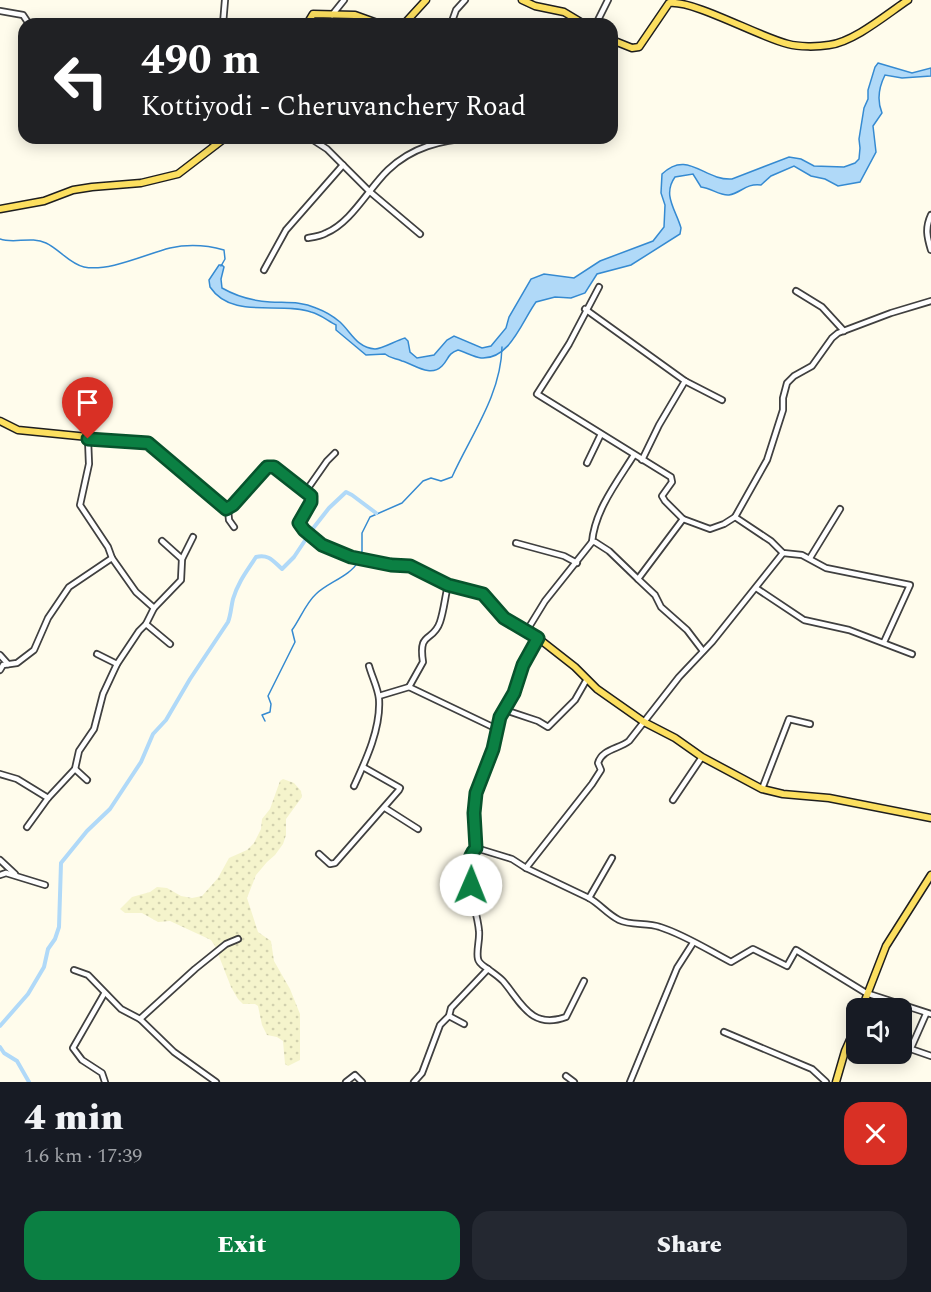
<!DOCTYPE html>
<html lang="en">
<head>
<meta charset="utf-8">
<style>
	:root { --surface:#171b24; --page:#242831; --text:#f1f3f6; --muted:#9ea1a6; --accent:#0b8043 }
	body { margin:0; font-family:Spectral,serif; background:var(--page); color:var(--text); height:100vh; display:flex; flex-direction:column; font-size:22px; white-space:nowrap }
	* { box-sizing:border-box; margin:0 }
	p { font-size:20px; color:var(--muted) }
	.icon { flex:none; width:33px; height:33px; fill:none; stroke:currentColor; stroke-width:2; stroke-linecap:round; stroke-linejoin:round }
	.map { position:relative; height:1082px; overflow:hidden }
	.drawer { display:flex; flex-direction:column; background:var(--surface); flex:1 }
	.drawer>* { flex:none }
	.guide { position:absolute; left:18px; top:18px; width:600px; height:126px; border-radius:18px; box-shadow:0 3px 15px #0003; background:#202124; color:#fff; overflow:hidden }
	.tools { position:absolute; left:846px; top:998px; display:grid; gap:12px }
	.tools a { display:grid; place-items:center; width:66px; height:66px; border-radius:12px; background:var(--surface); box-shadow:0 3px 15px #0003; font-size:30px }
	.pin { position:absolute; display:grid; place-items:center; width:51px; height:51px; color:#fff; margin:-62px -26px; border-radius:50% 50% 50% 0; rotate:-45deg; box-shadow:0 0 6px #0007 }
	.pin .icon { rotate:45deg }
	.me { position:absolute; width:66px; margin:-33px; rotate:1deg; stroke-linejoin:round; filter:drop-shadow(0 0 4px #0008) }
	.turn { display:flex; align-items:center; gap:21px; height:126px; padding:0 24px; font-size:27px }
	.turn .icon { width:78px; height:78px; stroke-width:2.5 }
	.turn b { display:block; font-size:42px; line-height:51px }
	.round { display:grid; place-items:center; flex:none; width:63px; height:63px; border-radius:18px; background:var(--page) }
	.summary { display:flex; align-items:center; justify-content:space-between; height:102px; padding:0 24px }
	h1 { font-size:36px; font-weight:800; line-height:45px }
	.action { display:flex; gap:12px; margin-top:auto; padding:12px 24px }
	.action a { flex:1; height:69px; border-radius:18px; background:var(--accent); color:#fff; font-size:24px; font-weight:800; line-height:69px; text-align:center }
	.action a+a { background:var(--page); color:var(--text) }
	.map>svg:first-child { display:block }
	.farmland { fill:url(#farmland-dots) }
	.water { fill:#b0d9f8; stroke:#358ad1; stroke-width:1.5 }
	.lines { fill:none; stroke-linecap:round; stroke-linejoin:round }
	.stream { stroke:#358ad1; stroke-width:1.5 }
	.canal { stroke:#b0d9f8; stroke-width:4 }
	.minor-casing { stroke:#404040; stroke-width:8 }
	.major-casing { stroke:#1e1e1e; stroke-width:9 }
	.minor { stroke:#fff; stroke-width:4.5 }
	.major { stroke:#fcdf5f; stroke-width:6 }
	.route-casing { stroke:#07532c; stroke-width:15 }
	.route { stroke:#0b8043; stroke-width:10 }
</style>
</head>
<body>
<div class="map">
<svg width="931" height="1082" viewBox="0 0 931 1082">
	<defs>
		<pattern id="farmland-dots" width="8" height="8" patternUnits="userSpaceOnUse" patternTransform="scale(1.5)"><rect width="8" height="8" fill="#f5f4cc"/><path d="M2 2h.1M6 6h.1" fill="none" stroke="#d1d0ae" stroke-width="1.8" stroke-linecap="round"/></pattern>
	</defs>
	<rect width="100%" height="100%" fill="#fffcec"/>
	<path class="farmland" d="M283 779 294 783 301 791 302 797 286 819V835L283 844 275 855 267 862 256 875 247 898 258 932 271 941 274 961 290 989 300 1014V1060L288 1066 285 1064 283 1041 277 1037 267 1035 262 1025 258 1006 255 1004H243L238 999 231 987 215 946 211 940 170 921 158 922 142 913H125L120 909 132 897 150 892 157 887 167 888 181 896 192 898 202 896 218 878 229 858 247 850 254 843 261 829 262 819 270 809 280 781Z"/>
	<path class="water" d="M878 63 912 73 931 68V76L902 78 885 75C879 87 877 101 882 113L873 126 876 152 860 182 838 186 825 179 811 176 794 166 771 176 761 185C746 183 741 193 729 195 720 196 711 188 701 187L693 174 675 177C662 195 676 210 681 228L680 234 631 265 597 274 585 293 571 298 555 297 536 302C522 321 510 360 481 358 474 357 465 352 458 350 447 354 449 359 442 366 430 378 414 364 402 361 395 358 391 359 385 354L366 355 336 330V325C328 321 320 314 311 312 279 301 232 320 210 287L209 280 219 265H222L224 267 221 279 222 288C236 296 254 301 270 302 286 303 300 301 316 308 324 311 333 316 340 322 351 332 357 348 375 349 382 349 397 340 405 338L408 341 410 352 417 358 434 355 447 340 454 336 482 348 491 346 506 328 509 317 531 279 544 274 574 278 600 261 653 241 664 227 665 205 661 193 662 174C688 149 704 181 732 179L789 157 801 159 814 166 844 167 855 163 859 159 860 148 859 139 864 108 868 99V90L875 67Z"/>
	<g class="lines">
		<g class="stream">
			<path d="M931 227V236"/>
			<path d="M0 239C14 244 31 236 46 243 59 249 70 264 84 267 109 272 146 254 170 248 189 244 206 245 224 250L225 259 221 266"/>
			<path d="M360 558 362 551V533L370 517 402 503 423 481 431 478 441 481 452 477C471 435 501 395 502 347"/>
			<path d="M265 721 262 715 270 712 271 704 268 696 295 642 292 630C300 619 306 603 316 594 327 583 350 576 358 562"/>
		</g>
		<g class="canal">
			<path d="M311 531 329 508 346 492 352 495 376 513"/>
			<path d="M0 1026 28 994 44 967 48 949 55 939 59 927 61 863 87 831 110 809 141 762 153 734 166 720 190 679 228 622C231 614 231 607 233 599 238 582 247 571 256 557 269 554 273 561 282 569L294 557 308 536"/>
			<path d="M0 1047 4 1053 17 1061 29 1082"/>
		</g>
		<g class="minor-casing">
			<g id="minor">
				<path d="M0 11 23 15 29 24"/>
				<path d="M332 15 344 0"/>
				<path d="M223 24 225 0"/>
				<path d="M451 24 456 10 465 0"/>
				<path d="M596 24 608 0"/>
				<path d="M208 138 216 145"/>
				<path d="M310 138 327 149 369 191 420 234"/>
				<path d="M931 215C925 228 927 237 931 250"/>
				<path d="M308 238C314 237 321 236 326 233 351 223 369 188 388 170 412 147 441 140 473 138"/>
				<path d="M264 270 286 230 343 165"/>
				<path d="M599 287 569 344 537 394 671 477 672 482 662 496 665 501 683 519"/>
				<path d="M796 291 822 307 844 331"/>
				<path d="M585 309 685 381 722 400"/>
				<path d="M642 460 659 425 685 381"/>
				<path d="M587 463 601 434"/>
				<path d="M306 491 327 461 335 453"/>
				<path d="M228 510 229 520 234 527"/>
				<path d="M735 517 771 541 783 553 802 555 826 568 910 585 884 642"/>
				<path d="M162 541 182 559"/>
				<path d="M592 542C595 510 617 482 634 455"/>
				<path d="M516 543 564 556 577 563"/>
				<path d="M112 558 136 592 154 608"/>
				<path d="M810 558 840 509"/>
				<path d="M638 579 655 595 661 607 687 630 703 651"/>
				<path d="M756 588 804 620 849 630 912 654"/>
				<path d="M146 624 170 644"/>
				<path d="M526 632 545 601 592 542H595L609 551 638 579 683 519 710 529 724 524 735 517 767 460 783 410V398L787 383 794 376 812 366 832 338 838 333 891 313 931 301"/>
				<path d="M97 654 117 664"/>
				<path d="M0 655 8 664"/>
				<path d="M0 670 3 665 17 663 34 650 48 618 69 587 112 558 108 547 80 505 89 464 88 439"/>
				<path d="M409 687 497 729"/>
				<path d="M379 696 409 687 423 662C418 630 433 643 440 622 444 610 445 597 448 585"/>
				<path d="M505 710 538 721 548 727 575 700 587 679"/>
				<path d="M75 769 87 780"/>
				<path d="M0 774 17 779 48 798"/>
				<path d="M354 786C366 760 381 728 379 699 378 688 372 677 369 666"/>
				<path d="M762 789 789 719 810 724"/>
				<path d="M673 800 702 757"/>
				<path d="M385 808 418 829"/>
				<path d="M27 827 48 798 75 769 79 751 94 729 103 694 117 664 139 631 146 624 154 608 181 580 182 559 193 537"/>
				<path d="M476 848 474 813 476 793 493 749 500 717 514 693 523 665 538 638"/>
				<path d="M319 854 330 864 335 863 399 790 400 788 363 767"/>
				<path d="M0 860 15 874"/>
				<path d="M526 868 592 784 601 770 598 763C602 749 619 749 629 741L679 677 712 642 783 553"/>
				<path d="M0 875 6 873 45 885"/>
				<path d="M589 898 612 858"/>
				<path d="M488 969C493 973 498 976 503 981 521 1002 531 1030 566 1017L584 981"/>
				<path d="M74 970 88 975 121 1009 140 1019 174 1052 216 1082"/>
				<path d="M104 994 73 1048 82 1060 102 1073 105 1082"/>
				<path d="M449 1016 464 1024"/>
				<path d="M140 1019 195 969 226 944 238 939"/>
				<path d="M724 1032 812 1069 826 1082"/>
				<path d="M902 1046 931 1056"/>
				<path d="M911 1048 926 1014"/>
				<path d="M566 1076 574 1082"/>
				<path d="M346 1082 355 1075 362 1082"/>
				<path d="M414 1082 422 1073 440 1025 449 1016 451 1008 488 969C484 966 479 964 478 959 476 951 480 940 479 931 477 905 458 870 476 848L512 859 526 868 589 898C600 904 607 914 619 920 631 926 647 922 660 927 685 935 708 950 731 962L753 949 787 966 796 950 866 993 931 1014"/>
				<path d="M630 1082 677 968 693 943"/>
			</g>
		</g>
		<g class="major-casing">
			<g id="major">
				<path d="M522 0 535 6 564 12 584 24"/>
				<path d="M307 24 313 14 355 15 380 24"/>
				<path d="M404 24 426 0"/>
				<path d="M612 40 632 48 639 47 669 3C694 0 759 37 788 44 799 47 817 47 829 45 854 42 887 14 908 0"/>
				<path d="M0 209 44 201 73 190 92 187 141 183 178 174 225 138"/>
				<path d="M0 421 18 430 148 443 226 509 233 505 267 467H274L311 496V502L299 523 304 530 322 545 350 557 391 565 410 566 454 587 483 594 504 618 538 638 575 667 597 689 644 722 675 738 702 757 762 789 783 794 829 798 931 818"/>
				<path d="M862 1008 886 946 931 875"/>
				<path d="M836 1082 845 1051 856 1026"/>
			</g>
		</g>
		<use href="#minor" class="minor"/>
		<use href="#major" class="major"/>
	</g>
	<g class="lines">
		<g class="route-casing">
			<path id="route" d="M88 439 148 443 226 509 233 505 267 467H274L311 496V502L299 523 304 530 322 545 351 557 391 565 410 566 448 585 483 594 504 618 538 638 523 665 514 693 500 717 493 749 476 793 474 813 476 848C466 859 468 871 471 885"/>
		</g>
		<use href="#route" class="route"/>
	</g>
</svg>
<div class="tools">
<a><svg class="icon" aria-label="sound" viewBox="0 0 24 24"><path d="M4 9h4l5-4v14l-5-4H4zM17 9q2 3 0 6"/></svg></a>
</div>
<div class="pin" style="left:88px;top:439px;background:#d93025"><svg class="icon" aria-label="arrive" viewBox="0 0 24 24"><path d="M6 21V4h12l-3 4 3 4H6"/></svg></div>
<svg class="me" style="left:471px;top:885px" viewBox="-20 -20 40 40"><circle r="19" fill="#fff"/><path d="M0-13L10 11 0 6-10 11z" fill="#0b8043"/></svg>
<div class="guide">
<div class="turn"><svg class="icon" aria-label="left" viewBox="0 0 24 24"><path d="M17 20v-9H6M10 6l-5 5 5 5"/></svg><div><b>490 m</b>Kottiyodi - Cheruvanchery Road</div></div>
</div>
</div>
<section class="drawer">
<div class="summary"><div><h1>4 min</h1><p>1.6 km · 17:39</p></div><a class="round" style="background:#d93025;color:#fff"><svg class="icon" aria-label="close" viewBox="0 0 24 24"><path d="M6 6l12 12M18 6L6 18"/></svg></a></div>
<div class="action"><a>Exit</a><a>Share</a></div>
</section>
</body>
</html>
